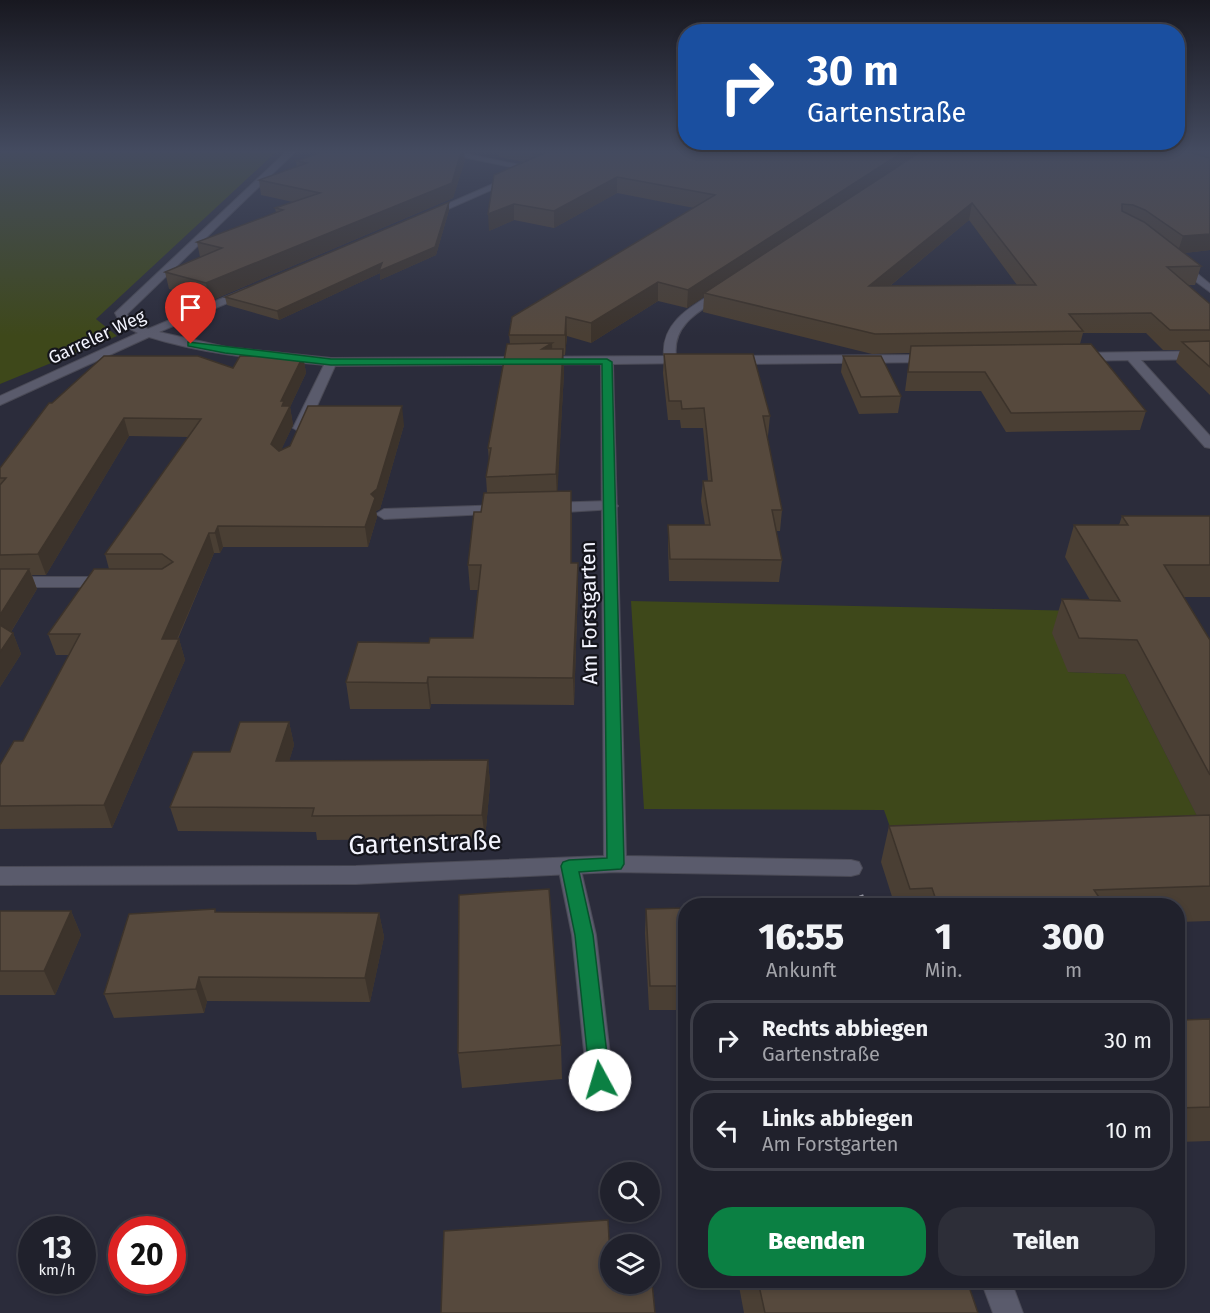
<!DOCTYPE html>
<html lang="de">
<head>
<meta charset="utf-8">
<style>
	:root { --surface:#20212c; --page:#2d2e38; --text:#f1f3f6; --muted:#a2a3a9; --line:#3d3e48; --accent:#0b8043 }
	body { margin:0; font-family:"Fira Sans",sans-serif; background:var(--page); color:var(--text); height:100vh; display:flex; flex-direction:column; font-size:22px; white-space:nowrap }
	* { box-sizing:border-box; margin:0 }
	p { font-size:20px; color:var(--muted) }
	.icon { flex:none; width:33px; height:33px; fill:none; stroke:currentColor; stroke-width:2; stroke-linecap:round; stroke-linejoin:round }
	.map { position:relative; flex:1; overflow:hidden }
	.details { position:absolute; left:678px; top:898px; width:507px; height:390px; display:flex; flex-direction:column; background:var(--surface); border-radius:24px; box-shadow:0 3px 9px #0003,0 0 0 2px var(--line) }
	.details>* { flex:none }
	.hud { position:absolute; left:678px; top:24px; width:507px; height:126px; border-radius:24px; box-shadow:0 3px 9px #0003,0 0 0 2px var(--line); background:#1a4fa0; color:#fff; overflow:hidden }
	.tools { position:absolute; left:600px; top:1162px; display:grid; gap:12px }
	.tools a { display:grid; place-items:center; width:60px; height:60px; border-radius:50%; background:var(--surface); box-shadow:0 3px 9px #0003,0 0 0 2px var(--line); font-size:30px }
	.speed { position:absolute; left:18px; top:1216px; display:flex; gap:12px; font-size:30px; font-weight:700; text-align:center }
	.speed>* { display:grid; place-content:center; width:78px; height:78px; border-radius:50%; background:var(--surface); box-shadow:0 3px 9px #0003,0 0 0 2px var(--line); line-height:1 }
	.speed small { font-size:15px; font-weight:400 }
	.speed .limit { border:9px solid #d22; background:#fff; color:#111 }
	.pin { position:absolute; display:grid; place-items:center; width:51px; height:51px; color:#fff; margin:-62px -26px; border-radius:50% 50% 50% 0; rotate:-45deg; box-shadow:0 0 6px #0007 }
	.pin .icon { rotate:45deg }
	.me { position:absolute; width:66px; margin:-33px; rotate:354deg; stroke-linejoin:round; filter:drop-shadow(0 0 4px #0008) }
	.turn { display:flex; align-items:center; gap:21px; height:126px; padding:0 30px; font-size:27px }
	.turn .icon { width:78px; height:78px; stroke-width:2.5 }
	.turn b { display:block; font-size:42px; line-height:51px }
	.eta { display:flex; justify-content:space-evenly; align-items:center; height:102px; text-align:center }
	.eta b { font-size:36px; font-weight:800; line-height:42px }
	.primary-button { display:flex; gap:12px; margin-top:auto; padding:12px 30px }
	.primary-button a { flex:1; height:69px; border-radius:24px; background:var(--accent); color:#fff; font-size:24px; font-weight:800; line-height:69px; text-align:center }
	.primary-button a+a { background:var(--page); color:var(--text) }
	ul { padding:0; list-style:none }
	li { display:flex; align-items:center; gap:18px; height:81px; margin:0 12px 9px; padding:0 18px; border:3px solid var(--line); border-radius:24px }
	li div { flex:1 }
	li b { display:block; font-size:22px }
	li em { font-style:normal }
	.map>svg:first-child { display:block }
	.green { fill:#3e481a }
	.lines { fill:none; stroke-linecap:round; stroke-linejoin:round }
	.service-casing { stroke:#4a4a56; stroke-width:2 }
	.minor-casing { stroke:#4a4a56; stroke-width:2 }
	.path { stroke:#9596a2; stroke-width:4.5; stroke-dasharray:4 5; stroke-linecap:butt }
	.service { fill:#5a5b6c; fill-rule:evenodd }
	.minor { fill:#5a5b6c; fill-rule:evenodd }
	.wall { fill:#4a3f34; fill-rule:evenodd }
	.shaded-wall { fill:#3c332b }
	.building { fill:#56493d; stroke:#3c332b; stroke-width:1.5; fill-rule:evenodd }
	.route { fill:#0b8043; stroke:#07532c; stroke-width:1.5 }
	.labels { text-anchor:middle; dominant-baseline:central; stroke-width:4.5; stroke-linejoin:round; paint-order:stroke }
	.far-street-label { font-size:18px; fill:#f3f4fe; stroke:#15151c }
	.street-label { font-size:21px; fill:#f3f4fe; stroke:#15151c }
	.near-street-label { font-size:26px; fill:#f3f4fe; stroke:#15151c }
</style>
</head>
<body>
<div class="map">
<svg width="1210" height="1313" viewBox="0 0 1210 1313">
	<rect width="100%" height="100%" fill="#2b2c3b"/>
	<g class="green">
		<path d="M0 152H276L96 319 117 336 0 384Z"/>
		<path d="M631 601 1081 611 1068 672 1125 674 1210 841 902 861 884 810 644 809Z"/>
	</g>
	<g class="lines">
		<g class="service-casing">
			<g id="service">
				<path d="M610 501 615 503 618 506 615 509 548 513 540 508 548 503Z"/>
				<path d="M506 505 511 507 514 510 511 513 384 519 376 514 384 509Z"/>
				<path d="M0 577H109L117 582 109 587H0Z"/>
				<path d="M569 858 577 860 580 866 596 935 613 1080 609 1088 600 1092 591 1088 587 1080 572 935 558 866 561 860Z"/>
			</g>
		</g>
		<g class="minor-casing">
			<g id="minor">
				<path d="M286 152H295L127 314 130 320 148 329 247 288 251 289V293L159 332 226 347 331 358 664 356C661 321 693 306 718 290H726V294C702 310 672 323 676 356L690 357V363L613 364 626 856 851 860 859 862 862 868 859 874 851 876 615 872 356 884 0 885V867L356 866 604 856 601 364 335 366 307 428 300 432 293 428 324 365C265 359 206 355 149 337L0 405V396L138 333 121 324 115 313 117 311Z"/>
				<path d="M439 152H458L539 169 535 172Z"/>
				<path d="M509 177 516 179 430 217 422 215Z"/>
				<path d="M1175 262H1183L1210 284V292L1175 266Z"/>
				<path d="M1210 351V359L1141 360 1210 436V448L1205 447 1128 360 1077 361 1071 357 1077 353Z"/>
				<path d="M932 355 936 356V362L732 364 726 360 732 356Z"/>
				<path d="M981 1281H1011L1023 1313H993Z"/>
			</g>
		</g>
		<path class="path" d="M861 895 865 906"/>
		<use href="#service" class="service"/>
		<use href="#minor" class="minor"/>
	</g>
	<g class="wall">
		<path d="M499 152H1210V250L1184 253 1201 266 1195 285H1188L1210 304V395L1176 362 1180 350H1163L1146 333H1083L1080 344 1146 411 1140 430 1006 432 981 391H905L910 353 872 354 703 312 704 297 687 308 658 301 591 343 567 336 565 355H563L564 373 557 491 572 515 571 563H578V588L574 705 431 704 430 709H350L346 682 429 643 473 638 478 590H470L468 565 487 493 486 477 489 461 488 448 510 344 509 335 694 208 617 193 554 228 514 220 489 231 524 162 499 157ZM969 220 1017 285 890 286Z"/>
		<path d="M465 160 453 198 210 301 169 289 165 272 200 257 197 242 276 213 275 208 293 202 261 195 259 180 297 167 296 161Z"/>
		<path d="M449 202V210L436 255 380 280V273L279 320 227 305 225 297Z"/>
		<path d="M664 354 770 416 768 436H767L782 510 780 531H776L782 560 779 582 669 581 668 546V525H705L701 501 703 481H708L703 428H681L680 420H668L663 373Z"/>
		<path d="M303 356 306 373 290 407 293 425 281 450 404 425 380 509 376 511 377 517 368 547H223L220 553H214L178 639H179L185 660 112 828 0 829V765L23 741 69 655H56L48 634 109 569 105 554 188 437 129 436 46 575H32L37 589 11 632 13 633 21 654 0 687V468L52 403 233 368Z"/>
		<path d="M843 356 901 396 898 413 859 414 841 372Z"/>
		<path d="M1122 516H1210V597H1184L1210 640V921L1178 922V906H895L881 862 889 826 1197 816 1125 674 1068 672 1052 633 1062 599 1090 600 1065 557 1074 525H1119Z"/>
		<path d="M289 722 294 745 289 761 488 760 490 784 485 839 317 840 316 832 178 831 170 807 230 752Z"/>
		<path d="M686 908V1080L677 1010H649L645 933 646 909Z"/>
		<path d="M215 909 216 912 379 913 384 937 370 1002 207 1001 204 1013 114 1018 104 994Z"/>
		<path d="M0 911H71L81 935 55 995H0Z"/>
		<path d="M1178 1013 1182 1020 1210 1019V1141L1178 1142Z"/>
		<path d="M561 1045 562 1079 462 1088 458 1053Z"/>
		<path d="M738 1281H967L978 1313H744Z"/>
	</g>
	<g class="shaded-wall">
		<path d="M461 152H464L465 160 453 198 210 301 206 283Z"/>
		<path d="M533 152H561L534 164Z"/>
		<path d="M903 152H924L704 293V297L687 308 688 290Z"/>
		<path d="M617 177V193L554 228V211Z"/>
		<path d="M449 202V210L436 255 380 280V273L279 320 277 311 382 263Z"/>
		<path d="M972 203 969 220 867 305 869 286Z"/>
		<path d="M514 204V220L489 231 488 214Z"/>
		<path d="M1210 234V250L1177 254 1183 236Z"/>
		<path d="M658 282V301L591 343V323Z"/>
		<path d="M566 317 567 336 565 355V335Z"/>
		<path d="M552 343 553 367 542 349Z"/>
		<path d="M563 349 564 373 557 501 556 474Z"/>
		<path d="M303 356 306 373 290 407 293 425 275 463 271 444 281 401Z"/>
		<path d="M402 406 404 425 380 509 376 511 377 517 368 547 365 527 371 494Z"/>
		<path d="M124 418 129 436 46 575 38 554Z"/>
		<path d="M218 526 223 547 220 553 215 533Z"/>
		<path d="M209 533 214 553 168 660 162 639Z"/>
		<path d="M578 563V588L574 705 573 678Z"/>
		<path d="M29 569 37 589 4 643 0 632V615Z"/>
		<path d="M13 633 21 654 0 687V652Z"/>
		<path d="M179 639 185 660 112 828 104 805Z"/>
		<path d="M428 677 431 704 430 709 427 683Z"/>
		<path d="M289 722 294 745 282 785 276 761Z"/>
		<path d="M488 760 490 784 485 839 482 815Z"/>
		<path d="M71 911 81 935 55 995 44 971Z"/>
		<path d="M379 913 384 937 370 1002 365 978Z"/>
		<path d="M199 977 207 1001 204 1013 196 989Z"/>
	</g>
	<g class="building">
		<path d="M322 152H461L452 183 206 283 165 272 222 248 197 242 283 210 275 208 320 193 259 180 307 163 296 161Z"/>
		<path d="M547 152H903L688 290 658 282 591 323 566 317 565 335H509L512 317 715 195 617 177 554 211 514 204 488 214 494 175Z"/>
		<path d="M920 152H1188L1210 158V234L1183 236 1145 210 1133 205 1122 204V211L1144 222 1201 266 1167 267 1210 304V330H1170L1151 313 1069 314 1083 331 875 334 704 293ZM972 203 1036 285 869 286Z"/>
		<path d="M449 202 435 247 379 271 382 263 277 311 225 297Z"/>
		<path d="M1210 341V367L1182 342Z"/>
		<path d="M552 343 542 349H563L556 474 486 477 491 448H488L507 344Z"/>
		<path d="M1091 344 1146 411 1011 413 985 372H908L911 346Z"/>
		<path d="M664 354H753L770 416H763L782 510H772L782 560 670 559 668 525H710L703 481H712L704 408 682 409 681 401H669Z"/>
		<path d="M104 356H198L233 368 240 356H303L281 401H284L282 406H290L271 444 279 451 290 446 308 406H402L377 489 371 494 375 498 365 527 218 526 215 533H209L162 639H179L104 805 0 806V765L14 741H23L80 634H48L94 569H162L173 562 162 554H105L201 419 124 418 38 554 0 555V485L6 478H0V468L49 403H52Z"/>
		<path d="M843 356H881L901 396 861 397Z"/>
		<path d="M571 491V563H578L573 678 428 677 427 683 346 682 358 642 429 643 430 638H473L481 565H468L474 512H481L484 493Z"/>
		<path d="M1122 516H1210V565H1164L1210 640V775L1137 640 1079 638 1062 599 1120 601 1074 525H1128Z"/>
		<path d="M0 569H29L0 615Z"/>
		<path d="M0 625 13 633 0 652Z"/>
		<path d="M240 722H289L276 761 488 760 482 815 312 816 314 808 170 807 193 752H230Z"/>
		<path d="M1210 815V886L1094 890 1105 906H938L932 888 910 889 889 826Z"/>
		<path d="M549 889 561 1045 458 1053 459 895Z"/>
		<path d="M686 908V1041L679 986H650L646 909Z"/>
		<path d="M215 909V912L379 913 365 978 199 977 196 989 104 994 129 914Z"/>
		<path d="M0 911H71L44 971H0Z"/>
		<path d="M1178 1013 1182 1020 1210 1019V1107L1178 1108Z"/>
		<path d="M608 1220 610 1257V1284H650V1263L655 1313H441L444 1231Z"/>
		<path d="M758 1281H967L978 1313H765Z"/>
	</g>
	<linearGradient id="sky" x2="0" y2="1"><stop stop-color="#181820"/><stop offset="0.45" stop-color="#444b60"/><stop offset="1" stop-color="#444b60" stop-opacity="0"/></linearGradient>
	<rect width="1210" height="336" fill="url(#sky)"/>
	<path class="route" d="M188 342 331 359H607L612 362 624 864 621 869 579 872 593 935 610 1080 607 1086 600 1089 593 1086 590 1080 575 935 561 866 563 862 569 860 607 858 602 364 331 365 225 353 188 346Z"/>
	<g class="labels">
		<g class="far-street-label">
			<text transform="translate(97 337) rotate(-25)">Garreler Weg</text>
		</g>
		<g class="street-label">
			<text transform="translate(589 613) rotate(-91)">Am Forstgarten</text>
		</g>
		<g class="near-street-label">
			<text transform="translate(425 843) rotate(-2)">Gartenstraße</text>
		</g>
	</g>
</svg>
<div class="tools">
<a><svg class="icon" aria-label="search" viewBox="0 0 24 24"><circle cx="10" cy="10" r="6"/><path d="M15 15l6 6"/></svg></a>
<a><svg class="icon" aria-label="layers" viewBox="0 0 24 24"><path d="M12 4l9 5-9 5-9-5zM3 14l9 5 9-5"/></svg></a>
</div>
<div class="speed"><div>13<small>km/h</small></div><div class="limit">20</div></div>
<div class="pin" style="left:191px;top:344px;background:#d93025"><svg class="icon" aria-label="arrive" viewBox="0 0 24 24"><path d="M6 21V4h12l-3 4 3 4H6"/></svg></div>
<svg class="me" style="left:600px;top:1080px" viewBox="-20 -20 40 40"><circle r="19" fill="#fff"/><path d="M0-13L10 11 0 6-10 11z" fill="#0b8043"/></svg>
<div class="hud">
<div class="turn"><svg class="icon" aria-label="right" viewBox="0 0 24 24"><path d="M7 20v-9h11M14 6l5 5-5 5"/></svg><div><b>30 m</b>Gartenstraße</div></div>
</div>
<section class="details">
<div class="eta">
<div><b>16:55</b><p>Ankunft</p></div>
<div><b>1</b><p>Min.</p></div>
<div><b>300</b><p>m</p></div>
</div>
<ul>
<li><svg class="icon" aria-label="right" viewBox="0 0 24 24"><path d="M7 20v-9h11M14 6l5 5-5 5"/></svg><div><b>Rechts abbiegen</b><p>Gartenstraße</p></div><em>30 m</em></li>
<li><svg class="icon" aria-label="left" viewBox="0 0 24 24"><path d="M17 20v-9H6M10 6l-5 5 5 5"/></svg><div><b>Links abbiegen</b><p>Am Forstgarten</p></div><em>10 m</em></li>
</ul>
<div class="primary-button"><a>Beenden</a><a>Teilen</a></div>
</section>
</div>
</body>
</html>
